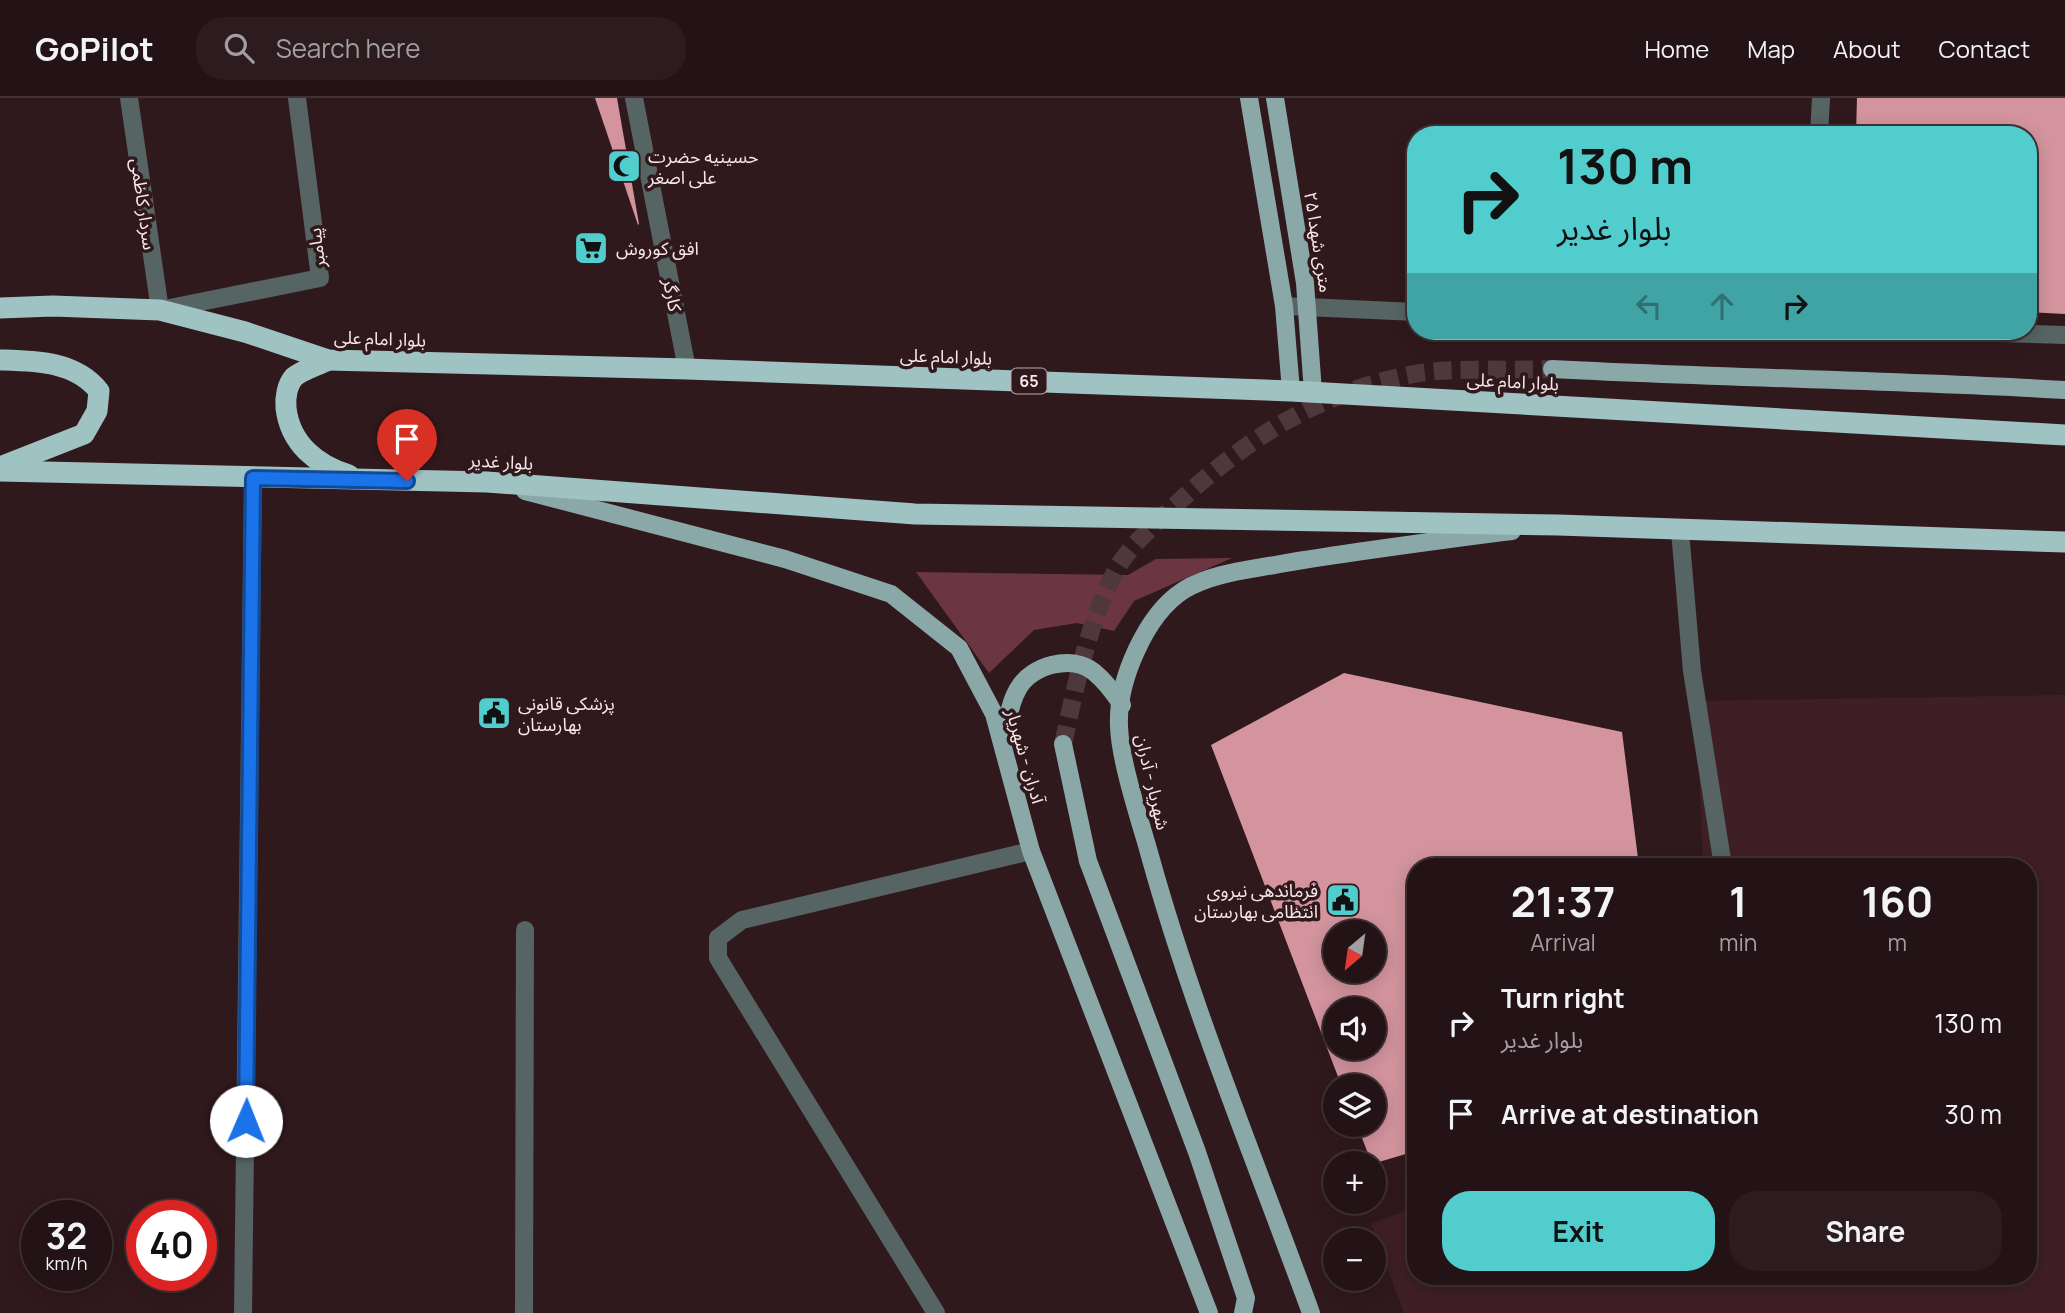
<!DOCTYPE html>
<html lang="en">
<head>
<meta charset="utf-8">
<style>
	:root { --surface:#241316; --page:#2c1c1f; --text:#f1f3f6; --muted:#a39ea1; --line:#413235; --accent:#52cdce }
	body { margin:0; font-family:Manrope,"Noto Sans Arabic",sans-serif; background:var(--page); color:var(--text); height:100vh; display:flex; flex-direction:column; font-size:26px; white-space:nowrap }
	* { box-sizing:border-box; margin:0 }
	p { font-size:23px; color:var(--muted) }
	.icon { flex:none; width:38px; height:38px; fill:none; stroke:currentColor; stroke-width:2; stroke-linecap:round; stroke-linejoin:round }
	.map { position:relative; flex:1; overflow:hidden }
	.side { position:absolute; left:1407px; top:760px; width:630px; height:427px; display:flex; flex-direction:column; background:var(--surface); border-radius:28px; box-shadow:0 4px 18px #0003,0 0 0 2px var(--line) }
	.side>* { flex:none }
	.hud { position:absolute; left:1407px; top:28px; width:630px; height:214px; border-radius:28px; box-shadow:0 4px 18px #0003,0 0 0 2px var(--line); background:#52cdce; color:#111; overflow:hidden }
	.needle { width:46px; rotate:209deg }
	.controls { position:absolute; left:1323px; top:822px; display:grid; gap:14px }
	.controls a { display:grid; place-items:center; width:63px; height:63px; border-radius:50%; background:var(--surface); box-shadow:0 4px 18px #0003,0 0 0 2px var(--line); font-size:35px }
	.speed { position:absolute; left:21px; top:1102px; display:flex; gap:14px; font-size:35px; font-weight:700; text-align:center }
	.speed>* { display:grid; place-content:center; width:91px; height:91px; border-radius:50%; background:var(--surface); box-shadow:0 4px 18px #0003,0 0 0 2px var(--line); line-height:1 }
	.speed small { font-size:18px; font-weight:400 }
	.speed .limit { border:10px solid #d22; background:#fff; color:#111 }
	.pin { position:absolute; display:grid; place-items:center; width:60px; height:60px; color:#fff; margin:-72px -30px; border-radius:50% 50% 50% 0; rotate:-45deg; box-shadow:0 0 7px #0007 }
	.pin .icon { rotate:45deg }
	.me { position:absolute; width:77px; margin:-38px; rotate:1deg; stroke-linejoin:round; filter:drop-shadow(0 0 5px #0008) }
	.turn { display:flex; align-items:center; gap:24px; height:147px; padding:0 35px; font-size:32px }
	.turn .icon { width:91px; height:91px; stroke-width:2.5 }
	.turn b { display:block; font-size:49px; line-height:60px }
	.lanes { display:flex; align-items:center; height:66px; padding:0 35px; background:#0003; justify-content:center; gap:35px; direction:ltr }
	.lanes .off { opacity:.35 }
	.eta { display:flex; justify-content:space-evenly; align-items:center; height:119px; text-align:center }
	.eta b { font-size:42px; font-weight:700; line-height:49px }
	.primary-button { display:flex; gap:14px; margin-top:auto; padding:14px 35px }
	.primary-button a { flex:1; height:80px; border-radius:28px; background:var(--accent); color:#111; font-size:28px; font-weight:700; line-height:80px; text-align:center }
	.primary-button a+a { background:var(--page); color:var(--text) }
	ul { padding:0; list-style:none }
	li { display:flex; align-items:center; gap:21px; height:91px; padding:0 35px }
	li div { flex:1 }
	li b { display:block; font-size:26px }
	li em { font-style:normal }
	header { display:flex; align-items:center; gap:42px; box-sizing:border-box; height:98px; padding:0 35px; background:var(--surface); border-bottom:2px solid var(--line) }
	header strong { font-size:33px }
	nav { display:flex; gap:38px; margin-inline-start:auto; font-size:24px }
	.search { width:490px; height:63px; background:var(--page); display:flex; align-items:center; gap:18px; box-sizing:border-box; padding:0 24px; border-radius:28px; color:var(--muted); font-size:26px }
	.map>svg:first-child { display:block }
	.built { fill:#3e1f25 }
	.green { fill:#6b3640 }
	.building { fill:#d3949e; fill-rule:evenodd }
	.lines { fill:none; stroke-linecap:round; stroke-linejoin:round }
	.major-tunnel { stroke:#4e383c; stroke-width:18; stroke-dasharray:18 9; stroke-linecap:butt }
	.minor { stroke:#566464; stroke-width:18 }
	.major { stroke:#8ba8a8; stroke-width:18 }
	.highway { stroke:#9fc3c3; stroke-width:21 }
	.route-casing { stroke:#114b97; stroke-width:18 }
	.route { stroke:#1a73e8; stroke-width:12 }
	.labels { text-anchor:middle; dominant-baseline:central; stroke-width:7; stroke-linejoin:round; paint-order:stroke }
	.shield { fill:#30191d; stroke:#bda9ac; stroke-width:2 }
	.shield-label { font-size:16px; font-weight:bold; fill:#f9e7e9 }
	.poi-label { font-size:18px; fill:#f9e7e9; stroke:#30191d; text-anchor:start }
	.street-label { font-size:18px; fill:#f9e7e9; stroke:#30191d }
</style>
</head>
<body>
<header>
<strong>GoPilot</strong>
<div class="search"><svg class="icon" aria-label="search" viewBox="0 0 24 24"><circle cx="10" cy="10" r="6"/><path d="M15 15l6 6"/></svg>Search here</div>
<nav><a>Home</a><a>Map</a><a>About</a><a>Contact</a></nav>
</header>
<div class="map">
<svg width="2065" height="1215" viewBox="0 0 2065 1215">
	<rect width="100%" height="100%" fill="#30191d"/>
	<path class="built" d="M2065 597V1215H1404L1371 1126 1416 1109V1178H2028V768H1703L1696 603Z"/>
	<path class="green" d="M1232 460 1134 503 1114 533 1077 525 1034 532 989 575 916 474 1128 477 1156 461Z"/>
	<g class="building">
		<path d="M595 0H617L639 126 638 127Z"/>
		<path d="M1857 0H2065V216L2028 214V37H1856Z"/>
		<path d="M1344 575 1622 634 1639 768H1416V1053L1372 1066 1357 1027H1374V989H1342L1211 647ZM1335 835H1374V873H1335ZM1335 912H1374V950H1335Z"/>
	</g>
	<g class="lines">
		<path class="major-tunnel" d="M1063 646C1076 587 1087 529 1115 474 1128 448 1162 420 1183 400 1252 337 1321 294 1414 276 1452 269 1511 273 1552 271"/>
		<g class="minor">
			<path d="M129 0 160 212 320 180 297 0"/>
			<path d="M634 0 687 271"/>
			<path d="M1819 37 1821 0"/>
			<path d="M1284 208 1416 214"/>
			<path d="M1929 233 2065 237"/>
			<path d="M1680 433 1692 573 1723 768"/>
			<path d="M243 1215 253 380"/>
			<path d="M524 1215 525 832"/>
			<path d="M936 1215 718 860V840L742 822 1031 753"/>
		</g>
		<g class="major">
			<path d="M1249 0 1284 208 1291 293"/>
			<path d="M1275 0 1305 185 1313 294"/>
			<path d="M1552 271C1723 280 1894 282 2065 292"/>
			<path d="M525 393 785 461 891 496 959 550 994 616 1031 753 1209 1215"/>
			<path d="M1003 643C1007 626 1009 606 1018 591 1031 567 1072 556 1094 574 1105 583 1114 595 1122 607"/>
			<path d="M1063 646 1088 763 1197 1054 1246 1200 1243 1215"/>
			<path d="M1311 1215C1256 1064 1193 913 1150 758 1140 722 1120 663 1119 628 1117 583 1146 516 1184 492 1212 475 1249 472 1280 466 1357 453 1435 443 1512 433"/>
		</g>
		<g class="highway">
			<path d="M0 210 53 208 160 212 245 234 328 262 687 271 1291 293 2065 337"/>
			<path d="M0 262C36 263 75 263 99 293L97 313 84 336 0 369"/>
			<path d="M328 262C319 267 302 272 294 279 287 287 285 300 286 310 290 345 316 367 349 377"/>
			<path d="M0 373 487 384 915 416 1558 427 2065 444"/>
		</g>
	</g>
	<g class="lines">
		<g class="route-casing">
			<path id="route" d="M246 1023 253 380 407 383"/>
		</g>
		<use href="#route" class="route"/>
	</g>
	<defs>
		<g id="mosque-square" transform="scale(1.75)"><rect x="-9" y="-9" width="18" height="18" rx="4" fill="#52cdce" stroke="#30191d"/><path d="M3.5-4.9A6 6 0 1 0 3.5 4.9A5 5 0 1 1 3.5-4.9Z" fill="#111"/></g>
		<g id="supermarket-square" transform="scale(1.75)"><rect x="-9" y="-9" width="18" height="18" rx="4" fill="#52cdce" stroke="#30191d"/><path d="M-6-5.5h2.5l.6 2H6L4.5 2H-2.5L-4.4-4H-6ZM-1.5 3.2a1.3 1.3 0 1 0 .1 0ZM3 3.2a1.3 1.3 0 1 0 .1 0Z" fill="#111"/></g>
		<g id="civic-square" transform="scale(1.75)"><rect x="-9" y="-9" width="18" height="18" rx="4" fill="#52cdce" stroke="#30191d"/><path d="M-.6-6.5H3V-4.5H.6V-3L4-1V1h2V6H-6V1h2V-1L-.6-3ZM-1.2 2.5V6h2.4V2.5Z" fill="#111"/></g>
	</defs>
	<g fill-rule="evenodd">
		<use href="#mosque-square" x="624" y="68"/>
		<use href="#supermarket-square" x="591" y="150"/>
		<use href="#civic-square" x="494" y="615"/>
		<use href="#civic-square" x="1343" y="802"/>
	</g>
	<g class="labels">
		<rect class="shield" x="1011.5" y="270.5" width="35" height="25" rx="5"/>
		<g class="shield-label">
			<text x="1029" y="283">65</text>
		</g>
		<g class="poi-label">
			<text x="648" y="58">حسینیه حضرت<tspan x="648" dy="21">علی اصغر</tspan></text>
			<text x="616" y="150">افق کوروش</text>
			<text x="518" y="605">پزشکی قانونی<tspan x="518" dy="21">بهارستان</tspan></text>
			<text x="1318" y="792" text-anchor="end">فرماندهی نیروی<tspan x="1318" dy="21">انتظامی بهارستان</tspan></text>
		</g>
		<g class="street-label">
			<text transform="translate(144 106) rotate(82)">سردار کاظمی</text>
			<text transform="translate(1319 144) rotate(81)">۲۵ متری شهدا</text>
			<text transform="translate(316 150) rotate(-97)">پیامبر</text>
			<text transform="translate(673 197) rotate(79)">کارگر</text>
			<text transform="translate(380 240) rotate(2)">بلوار امام علی</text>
			<text transform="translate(946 258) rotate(2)">بلوار امام علی</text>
			<text transform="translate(1513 283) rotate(3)">بلوار امام علی</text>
			<text transform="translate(501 363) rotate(3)">بلوار غدیر</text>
			<text transform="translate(1026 658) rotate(74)">آدران - شهریار</text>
			<text transform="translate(1153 684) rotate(77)">شهریار - آدران</text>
		</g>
	</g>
</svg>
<div class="controls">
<a><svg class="needle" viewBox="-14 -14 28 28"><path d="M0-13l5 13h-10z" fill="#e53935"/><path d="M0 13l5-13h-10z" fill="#a39ea1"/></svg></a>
<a><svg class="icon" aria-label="sound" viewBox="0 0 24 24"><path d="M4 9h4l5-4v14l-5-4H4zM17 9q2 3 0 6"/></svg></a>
<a><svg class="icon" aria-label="layers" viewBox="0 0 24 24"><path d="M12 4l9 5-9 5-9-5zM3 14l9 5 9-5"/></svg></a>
<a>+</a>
<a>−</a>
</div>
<div class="speed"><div>32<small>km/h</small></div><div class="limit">40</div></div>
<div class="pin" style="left:407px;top:383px;background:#d93025"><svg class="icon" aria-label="arrive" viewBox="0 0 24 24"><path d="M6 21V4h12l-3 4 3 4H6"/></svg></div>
<svg class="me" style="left:246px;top:1023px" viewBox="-20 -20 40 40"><circle r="19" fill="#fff"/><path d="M0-13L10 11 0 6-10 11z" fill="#1a73e8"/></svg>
<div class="hud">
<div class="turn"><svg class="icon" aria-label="right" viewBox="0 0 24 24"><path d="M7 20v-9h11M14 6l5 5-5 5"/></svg><div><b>130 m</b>بلوار غدیر</div></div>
<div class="lanes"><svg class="icon off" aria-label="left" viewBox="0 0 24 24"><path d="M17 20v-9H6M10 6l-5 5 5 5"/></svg><svg class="icon off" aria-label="ahead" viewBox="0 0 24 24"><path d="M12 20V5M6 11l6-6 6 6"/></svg><svg class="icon" aria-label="right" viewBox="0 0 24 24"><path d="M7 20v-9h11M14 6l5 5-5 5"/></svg></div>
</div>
<section class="side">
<div class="eta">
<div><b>21:37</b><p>Arrival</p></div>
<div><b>1</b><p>min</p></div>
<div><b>160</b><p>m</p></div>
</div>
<ul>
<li><svg class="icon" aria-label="right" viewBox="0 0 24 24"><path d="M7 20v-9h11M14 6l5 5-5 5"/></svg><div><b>Turn right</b><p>بلوار غدیر</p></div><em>130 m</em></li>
<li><svg class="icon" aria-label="arrive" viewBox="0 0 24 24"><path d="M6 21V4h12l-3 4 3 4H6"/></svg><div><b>Arrive at destination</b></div><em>30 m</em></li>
</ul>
<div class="primary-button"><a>Exit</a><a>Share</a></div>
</section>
</div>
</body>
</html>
